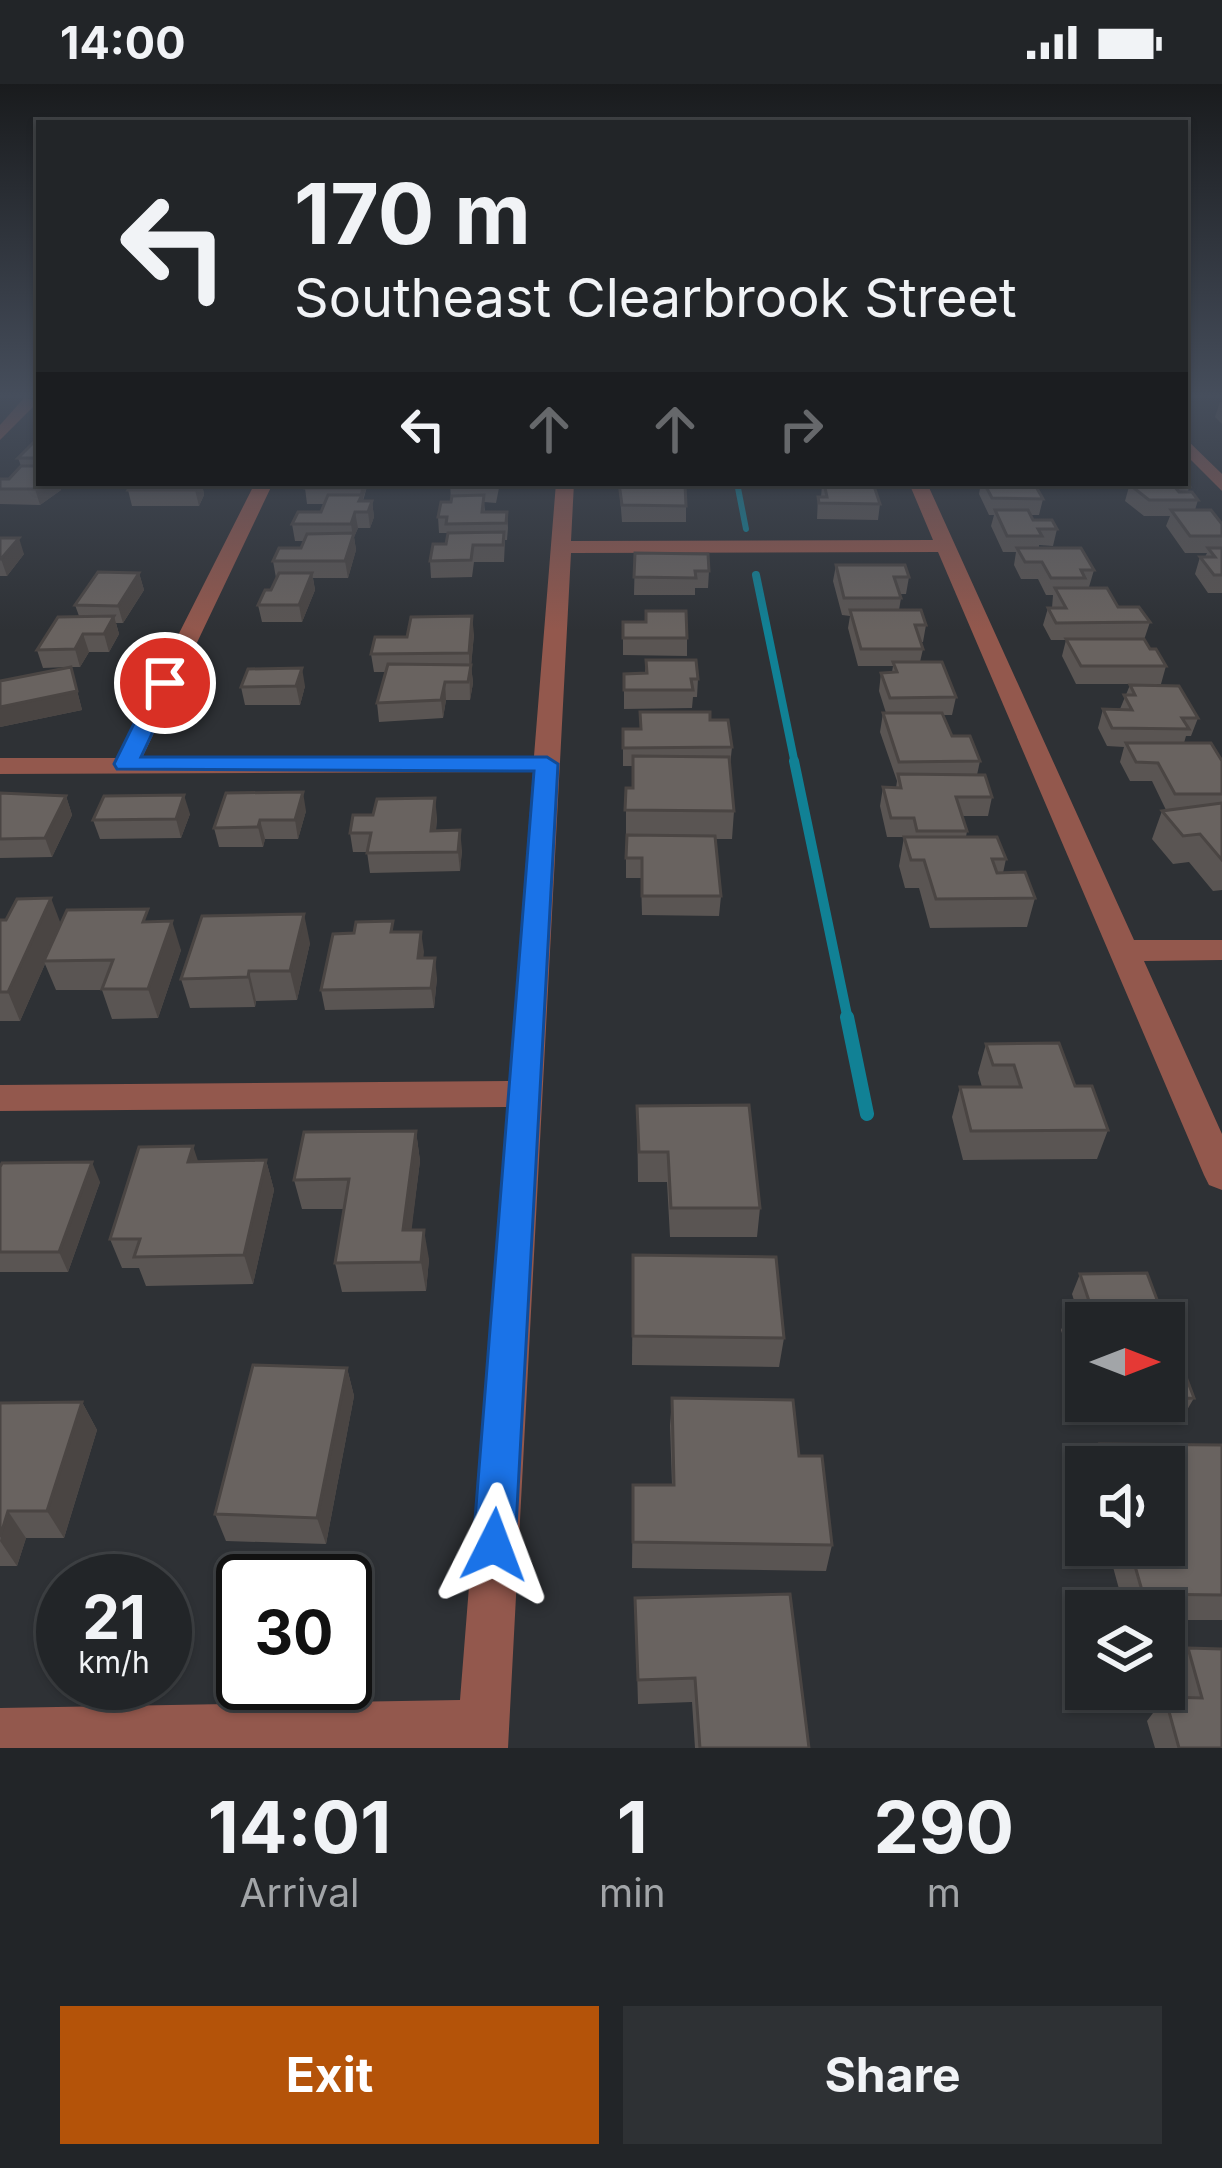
<!DOCTYPE html>
<html lang="en">
<head>
<meta charset="utf-8">
<style>
	:root { --surface:#222528; --page:#2e3134; --text:#f1f3f6; --muted:#a2a5a8; --line:#3f4245; --accent:#b45309 }
	body { margin:0; font-family:Inter,sans-serif; background:var(--page); color:var(--text); height:100vh; display:flex; flex-direction:column; font-size:45px; white-space:nowrap }
	* { box-sizing:border-box; margin:0 }
	p { font-size:39px; color:var(--muted) }
	.icon { flex:none; width:66px; height:66px; fill:none; stroke:currentColor; stroke-width:2; stroke-linecap:round; stroke-linejoin:round }
	.map { position:relative; height:1664px; overflow:hidden }
	.panel { display:flex; flex-direction:column; background:var(--surface); flex:1 }
	.panel>* { flex:none }
	.hud { position:absolute; left:36px; top:36px; width:1152px; height:366px; border-radius:0px; box-shadow:0 3px 9px #0004,0 0 0 3px var(--line); background:#222528; color:var(--text); overflow:hidden }
	.needle { width:78px; rotate:90deg }
	.fabs { position:absolute; left:1065px; top:1218px; display:grid; gap:24px }
	.fabs a { display:grid; place-items:center; width:120px; height:120px; border-radius:0px; background:var(--surface); box-shadow:0 3px 9px #0004,0 0 0 3px var(--line); font-size:60px }
	.speed { position:absolute; left:36px; top:1470px; display:flex; gap:24px; font-size:60px; font-weight:700; text-align:center }
	.speed>* { display:grid; place-content:center; width:156px; height:156px; border-radius:50%; background:var(--surface); box-shadow:0 3px 9px #0004,0 0 0 3px var(--line); line-height:1 }
	.speed small { font-size:30px; font-weight:400 }
	.speed .limit { border:6px solid #111; border-radius:18px; background:#fff; color:#111 }
	.pin { position:absolute; display:grid; place-items:center; width:102px; height:102px; color:#fff; margin:-51px; border:6px solid #fff; border-radius:50%; box-shadow:0 3px 12px #0007 }
	.me { position:absolute; width:132px; margin:-66px; rotate:3deg; stroke-linejoin:round; filter:drop-shadow(0 0 9px #0008) }
	.turn { display:flex; align-items:center; gap:42px; height:252px; padding:0 60px; font-size:54px }
	.turn .icon { width:156px; height:156px; stroke-width:2.5 }
	.turn b { display:block; font-size:84px; line-height:102px }
	.lanes { display:flex; align-items:center; height:114px; padding:0 60px; background:#0003; justify-content:center; gap:60px; direction:ltr }
	.lanes .off { opacity:.35 }
	.eta { display:flex; justify-content:space-evenly; align-items:center; height:204px; text-align:center }
	.eta b { font-size:72px; font-weight:700; line-height:84px }
	.button { display:flex; gap:24px; margin-top:auto; padding:24px 60px }
	.button a { flex:1; height:138px; border-radius:0px; background:var(--accent); color:#fff; font-size:48px; font-weight:700; line-height:138px; text-align:center }
	.button a+a { background:var(--page); color:var(--text) }
	.status { display:flex; justify-content:space-between; align-items:center; height:84px; padding:0 60px; background:var(--surface); direction:ltr }
	.status svg { height:33px; fill:currentColor }
	.map>svg:first-child { display:block }
	.lines { fill:none; stroke-linecap:round; stroke-linejoin:round }
	.stream-far3 { stroke:#118195; stroke-width:6 }
	.stream-far2 { stroke:#118195; stroke-width:8 }
	.stream-far1 { stroke:#118195; stroke-width:10 }
	.stream { stroke:#118195; stroke-width:14 }
	.minor { fill:#93584d; fill-rule:evenodd }
	.wall { fill:#5a5553 }
	.shaded-wall { fill:#4a4543 }
	.building { fill:#696360; stroke:#4a4543; stroke-width:3 }
	.route { fill:#1a73e8; stroke:#114b97; stroke-width:3 }
</style>
</head>
<body>
<div class="status"><b>14:00</b><svg viewBox="0 0 49 12"><path d="M0 12V9h3v3zM5 12V6h3v6zM10 12V3h3v9zM15 12V0h3v12zM26 1h20v11H26zM47 4h2v5h-2z"/></svg></div>
<div class="map">
<svg width="1222" height="1664" viewBox="0 0 1222 1664">
	<rect width="100%" height="100%" fill="#2e3135"/>
	<g class="lines">
		<path class="stream-far3" d="M737 399 746 445"/>
		<path class="stream-far2" d="M756 491 795 680"/>
		<path class="stream-far1" d="M794 677 848 936"/>
		<path class="stream" d="M847 933 867 1030"/>
		<g class="minor">
			<path d="M24 314 39 317 0 356V341Z"/>
			<path d="M1185 354 1222 390V407L1185 370Z"/>
			<path d="M255 399H273L142 674 534 672 556 399H574L571 457 933 456 909 399H927L1134 856H1222V876L1144 877 1222 1050V1106L1209 1101 1204 1091 938 468 571 469 508 1664H0V1624L460 1616 507 1023 0 1027V1001L509 997 533 688 0 690V674H116Z"/>
		</g>
	</g>
	<g class="wall">
		<path d="M1220 318H1222V340L1215 333Z"/>
		<path d="M39 353V399H59L61 406 40 421 0 420V395H9L21 382 18 374Z"/>
		<path d="M202 399 204 411 199 422H132L128 406Z"/>
		<path d="M368 399 363 417H372L374 433 370 444H358L354 453 356 466 348 494H313L315 506 302 538H262L258 521 271 506 276 494 273 477 301 464 304 457H295L292 440 321 428 325 420H307L305 404Z"/>
		<path d="M450 399H500L496 419 484 418 485 428H507L508 444 507 456H505L504 478H474L472 493 431 494 430 477 446 460 447 449H439L438 433 451 418Z"/>
		<path d="M619 399H676H671L686 422V438H622Z"/>
		<path d="M816 399H873L880 420 878 436 817 435 818 413H821L822 402H817Z"/>
		<path d="M981 399H1034L1043 415 1039 431H1030L1033 436 1057 445 1053 462 1039 461V464L1094 486 1089 503 1083 504 1150 538 1144 556 1150 565 1166 582 1161 600H1076L1062 572 1066 556H1051L1043 541 1048 524H1052L1053 511H1046L1038 495H1021L1014 481 1016 468H1003L991 442 994 431H989L979 410Z"/>
		<path d="M1130 399H1185L1189 402 1188 408 1198 416 1195 426 1222 440V509H1208L1195 490 1200 473H1205L1207 469H1185L1166 442 1170 432H1144L1125 417Z"/>
		<path d="M0 454 24 470 7 492H0Z"/>
		<path d="M635 469 709 487 708 504H695V511H634Z"/>
		<path d="M836 481 909 493 906 510H899L901 514 899 526 926 541 923 558H921L923 565 920 578 956 613 952 631H943L952 652 980 677 977 691 992 713 988 732H962L967 747 966 753 1006 775 1003 789 1035 814 1027 843 930 844 919 804H905L899 782 904 753H910H887L880 722 883 703 896 704 897 697 880 648 883 629H886L879 607 881 589 892 588 893 582H858L848 544 850 532 842 531 833 497Z"/>
		<path d="M139 489 144 506 123 539H116L119 550 109 568H89L80 583H71L82 626 0 643V606L68 583 43 584 37 566 79 532 75 521Z"/>
		<path d="M623 538H646L687 554V572L623 571Z"/>
		<path d="M474 550 471 581 473 599 470 616H446L443 634 379 638 377 619 386 588H374L371 570Z"/>
		<path d="M646 576 698 595 697 613H693L692 624 624 625V590H645Z"/>
		<path d="M1130 601 1198 634 1191 652H1186L1184 659 1222 677V806L1213 807 1189 778 1173 780 1152 755 1162 727 1166 726 1152 697H1130L1120 678 1124 663 1107 662 1098 644 1103 625H1120Z"/>
		<path d="M305 602 300 621H245L241 603Z"/>
		<path d="M710 636 732 663 730 682 734 727 732 755H716L721 812 719 832 642 831 641 794H626V704H633V682H623V645H640Z"/>
		<path d="M0 709 66 712 72 731 52 773 0 774Z"/>
		<path d="M306 727 298 755H265L263 763H219L214 744Z"/>
		<path d="M190 730 181 754 100 755 93 736Z"/>
		<path d="M437 733 436 747 462 766 460 787 370 789 367 768H353L350 749Z"/>
		<path d="M0 836 61 841 151 838 181 866 158 934 112 935 102 906H56L45 880 20 937H0Z"/>
		<path d="M395 848H421L423 874 437 894 434 924 325 926 321 906Z"/>
		<path d="M310 859 297 916 256 917 255 923 190 924 181 895Z"/>
		<path d="M986 960 1075 1002 1108 1046 1097 1075 963 1076 952 1033 960 1003H982L978 989Z"/>
		<path d="M637 1022 760 1124 757 1153H670L667 1098H638Z"/>
		<path d="M416 1047 420 1077 411 1146 429 1175 426 1207 342 1208 335 1179 344 1125H302L294 1096Z"/>
		<path d="M266 1076 274 1106 253 1200 146 1202 139 1184H122L110 1155 198 1077Z"/>
		<path d="M0 1083 100 1098 68 1188H0Z"/>
		<path d="M633 1171 784 1254 779 1283 632 1281Z"/>
		<path d="M1147 1189 1194 1314 1183 1333 1111 1335 1105 1317H1164V1239H1086V1294H1076L1061 1246 1070 1226H1077L1072 1210 1080 1190Z"/>
		<path d="M347 1284 354 1312 326 1460 226 1457 215 1430Z"/>
		<path d="M672 1314 799 1372 832 1461 826 1487 632 1484 633 1401H672L670 1342Z"/>
		<path d="M82 1318 97 1346 64 1454H26L17 1482H0V1319Z"/>
		<path d="M1100 1360 1222 1361V1536H1164V1527H1125L1107 1461H1164V1383H1089Z"/>
		<path d="M635 1514 809 1664H695L692 1618 638 1620Z"/>
		<path d="M1188 1564 1222 1664H1155L1147 1637 1165 1613 1177 1614 1170 1588Z"/>
	</g>
	<g class="shaded-wall">
		<path d="M44 399H59L61 406 40 421 35 405Z"/>
		<path d="M199 399H202L204 411 199 422 195 406Z"/>
		<path d="M362 399H368L362 418 359 417Z"/>
		<path d="M372 417 374 433 370 444 368 428Z"/>
		<path d="M355 428 358 444 354 453 356 466 348 494 345 477 353 453 351 440Z"/>
		<path d="M19 454 24 470 7 492 1 475Z"/>
		<path d="M139 489 144 506 123 539 118 522Z"/>
		<path d="M312 489 315 506 302 538 299 521Z"/>
		<path d="M114 532 119 550 109 568 104 550Z"/>
		<path d="M472 532 474 550 471 584V581L473 599 470 616 469 569Z"/>
		<path d="M83 550 89 568 80 583 75 565Z"/>
		<path d="M71 583 82 626 0 643V623Z"/>
		<path d="M302 584 305 602 300 621 296 602Z"/>
		<path d="M445 598 446 616 443 634 441 616Z"/>
		<path d="M303 708 306 727 298 755 295 736Z"/>
		<path d="M184 711 190 730 181 754 176 735Z"/>
		<path d="M66 712 72 731 52 773 45 754Z"/>
		<path d="M435 714 437 733 434 766 431 747Z"/>
		<path d="M260 736 265 755 263 763 258 743Z"/>
		<path d="M460 746 462 766 460 787 458 768Z"/>
		<path d="M51 814 62 843 44 877 45 880 20 937 8 908Z"/>
		<path d="M304 830 310 859 297 916 290 887Z"/>
		<path d="M172 837 181 866 158 934 148 905Z"/>
		<path d="M421 848 424 868 421 894 418 874Z"/>
		<path d="M435 874 437 894 434 924 431 904Z"/>
		<path d="M249 887 256 917 255 923 248 893Z"/>
		<path d="M416 1047 420 1077 408 1175 403 1146Z"/>
		<path d="M193 1062 203 1092 188 1078Z"/>
		<path d="M266 1076 274 1106 253 1200 244 1171Z"/>
		<path d="M92 1078 100 1098 68 1188 59 1168Z"/>
		<path d="M424 1146 429 1175 426 1207 421 1178Z"/>
		<path d="M347 1284 354 1312 326 1460 317 1434Z"/>
		<path d="M82 1318 97 1346 64 1454 47 1427Z"/>
		<path d="M8 1427 26 1454 17 1482 0 1457Z"/>
	</g>
	<g class="building">
		<path d="M39 353V374H18Z"/>
		<path d="M21 382H39V399H44L35 405H0V395H9Z"/>
		<path d="M1185 397 1189 402H1174L1179 408H1192L1198 416H1149L1130 401H1138L1136 399H1185Z"/>
		<path d="M132 399H199L195 406H128Z"/>
		<path d="M306 399H362L360 404H305Z"/>
		<path d="M458 399H496L495 403Z"/>
		<path d="M619 399H671V401H685L686 422 622 421Z"/>
		<path d="M824 399H873L880 420 819 419 818 413H827Z"/>
		<path d="M984 399H1034L1043 415 992 414Z"/>
		<path d="M328 411H362L359 417H372L368 428H355L351 440H292L298 428H321Z"/>
		<path d="M484 411 482 428H507L506 439 446 440 447 433H438L441 418H451L452 412Z"/>
		<path d="M995 426H1028L1033 436H1052L1057 445H1038L1042 452H1007Z"/>
		<path d="M1171 426H1211L1222 440V452H1190Z"/>
		<path d="M504 448 503 461H473L471 476 430 477 433 460H446L448 449Z"/>
		<path d="M354 449 345 477H273L279 464H301L307 450Z"/>
		<path d="M0 454H19L1 475H0Z"/>
		<path d="M1017 464H1081L1094 486H1081L1085 494H1051L1042 478H1025Z"/>
		<path d="M1208 464H1222V491H1214L1200 473H1215Z"/>
		<path d="M635 469 708 470 709 487H695L696 494 634 493Z"/>
		<path d="M836 481H905L909 493H894L901 514H844Z"/>
		<path d="M98 488 139 489 118 522 75 521Z"/>
		<path d="M279 489H312L299 521H258L265 506H271Z"/>
		<path d="M1055 504H1107L1118 523H1139L1150 538 1056 539 1048 524H1066Z"/>
		<path d="M850 526H921L926 541H915L923 565H861Z"/>
		<path d="M646 527H686L687 554H623V538H646Z"/>
		<path d="M114 532 104 550H83L75 565 37 566 58 533Z"/>
		<path d="M472 532 469 569 371 570 375 553H407L411 533Z"/>
		<path d="M1066 555H1144L1150 565H1156L1166 582H1081Z"/>
		<path d="M646 576H696L698 595H691L693 606H624V590L647 589Z"/>
		<path d="M893 578H942L956 613 890 614 881 589 897 588Z"/>
		<path d="M388 580 471 581 468 598H445L441 616 377 619Z"/>
		<path d="M71 583 77 607 0 623V597Z"/>
		<path d="M302 584 296 602 241 603 248 585Z"/>
		<path d="M1130 601 1179 602 1198 634H1182L1189 645 1112 644 1103 625 1132 626 1124 611H1135Z"/>
		<path d="M640 628H710V636H728L732 663 623 664V645H641Z"/>
		<path d="M883 629H942L952 652H970L980 677 899 678Z"/>
		<path d="M1126 659H1211L1222 677V710H1175L1158 679 1136 678Z"/>
		<path d="M633 672 729 673 734 727 625 726 626 704H633Z"/>
		<path d="M898 690 985 691 992 713H956L967 747H917L914 734H891L883 703 901 704Z"/>
		<path d="M303 708 295 736H260L258 743 214 744 226 709Z"/>
		<path d="M0 709 66 712 45 754 0 755Z"/>
		<path d="M184 711 176 735 93 736 104 712Z"/>
		<path d="M435 714 431 747 460 746 458 768 367 769 371 749H350L353 731H373L377 715Z"/>
		<path d="M1222 719V776L1200 750 1183 752 1162 727Z"/>
		<path d="M627 751 715 752 721 812H642V774H626Z"/>
		<path d="M904 753H997L1006 775H992L997 789 1025 788 1035 814 936 815 924 776H911Z"/>
		<path d="M51 814 8 908H0V836H6L17 815Z"/>
		<path d="M148 825 143 838 172 837 148 905H102L113 876 44 877 67 826Z"/>
		<path d="M304 830 290 887H249L248 893 181 895 202 832Z"/>
		<path d="M393 837 391 848H421L418 874H435L431 904 321 906 333 850 354 849 356 838Z"/>
		<path d="M1059 959 1075 1002H1092L1108 1046 971 1047 960 1003H1021L1014 981H993L986 960Z"/>
		<path d="M749 1021 760 1124H671L668 1068H639L637 1022Z"/>
		<path d="M416 1047 403 1146H424L421 1178 335 1179 349 1095 294 1096 304 1048Z"/>
		<path d="M193 1062 188 1078 266 1076 244 1171 134 1173 140 1155H110L139 1063Z"/>
		<path d="M92 1078 59 1168H0V1083L2 1079Z"/>
		<path d="M633 1171 776 1173 784 1254 633 1252Z"/>
		<path d="M1147 1189 1194 1314 1164 1315V1239H1086L1085 1275 1070 1226H1092L1080 1190Z"/>
		<path d="M253 1281 347 1284 317 1434 215 1430Z"/>
		<path d="M672 1314 793 1316 799 1372H822L832 1461 633 1458V1401H674Z"/>
		<path d="M82 1318 47 1427H8L0 1453V1319Z"/>
		<path d="M1100 1360 1222 1361V1511L1143 1510 1129 1461H1164V1383H1107Z"/>
		<path d="M790 1510 809 1664H700L695 1594 638 1596 635 1514Z"/>
		<path d="M1188 1564 1222 1565V1664H1179L1165 1613 1202 1614Z"/>
	</g>
	<linearGradient id="sky" x2="0" y2="1"><stop stop-color="#191b1d"/><stop offset="0.57" stop-color="#464e5c"/><stop offset="1" stop-color="#464e5c" stop-opacity="0"/></linearGradient>
	<rect width="1222" height="547" fill="url(#sky)"/>
	<path class="route" d="M165 593 176 599 141 673H547L558 680 515 1461 509 1476 494 1482 479 1476 473 1461 534 687 117 685 114 680 154 599Z"/>
</svg>
<div class="fabs">
<a><svg class="needle" viewBox="-14 -14 28 28"><path d="M0-13l5 13h-10z" fill="#e53935"/><path d="M0 13l5-13h-10z" fill="#a2a5a8"/></svg></a>
<a><svg class="icon" aria-label="sound" viewBox="0 0 24 24"><path d="M4 9h4l5-4v14l-5-4H4zM17 9q2 3 0 6"/></svg></a>
<a><svg class="icon" aria-label="layers" viewBox="0 0 24 24"><path d="M12 4l9 5-9 5-9-5zM3 14l9 5 9-5"/></svg></a>
</div>
<div class="speed"><div>21<small>km/h</small></div><div class="limit">30</div></div>
<div class="pin" style="left:165px;top:599px;background:#d93025"><svg class="icon" aria-label="arrive" viewBox="0 0 24 24"><path d="M6 21V4h12l-3 4 3 4H6"/></svg></div>
<svg class="me" style="left:494px;top:1461px" viewBox="-20 -20 40 40"><path d="M0-17L14 15 0 8-14 15z" fill="#1a73e8" stroke="#fff" stroke-width="4"/></svg>
<div class="hud">
<div class="turn"><svg class="icon" aria-label="left" viewBox="0 0 24 24"><path d="M17 20v-9H6M10 6l-5 5 5 5"/></svg><div><b>170 m</b>Southeast Clearbrook Street</div></div>
<div class="lanes"><svg class="icon" aria-label="left" viewBox="0 0 24 24"><path d="M17 20v-9H6M10 6l-5 5 5 5"/></svg><svg class="icon off" aria-label="ahead" viewBox="0 0 24 24"><path d="M12 20V5M6 11l6-6 6 6"/></svg><svg class="icon off" aria-label="ahead" viewBox="0 0 24 24"><path d="M12 20V5M6 11l6-6 6 6"/></svg><svg class="icon off" aria-label="right" viewBox="0 0 24 24"><path d="M7 20v-9h11M14 6l5 5-5 5"/></svg></div>
</div>
</div>
<section class="panel">
<div class="eta">
<div><b>14:01</b><p>Arrival</p></div>
<div><b>1</b><p>min</p></div>
<div><b>290</b><p>m</p></div>
</div>
<div class="button"><a>Exit</a><a>Share</a></div>
</section>
</body>
</html>
